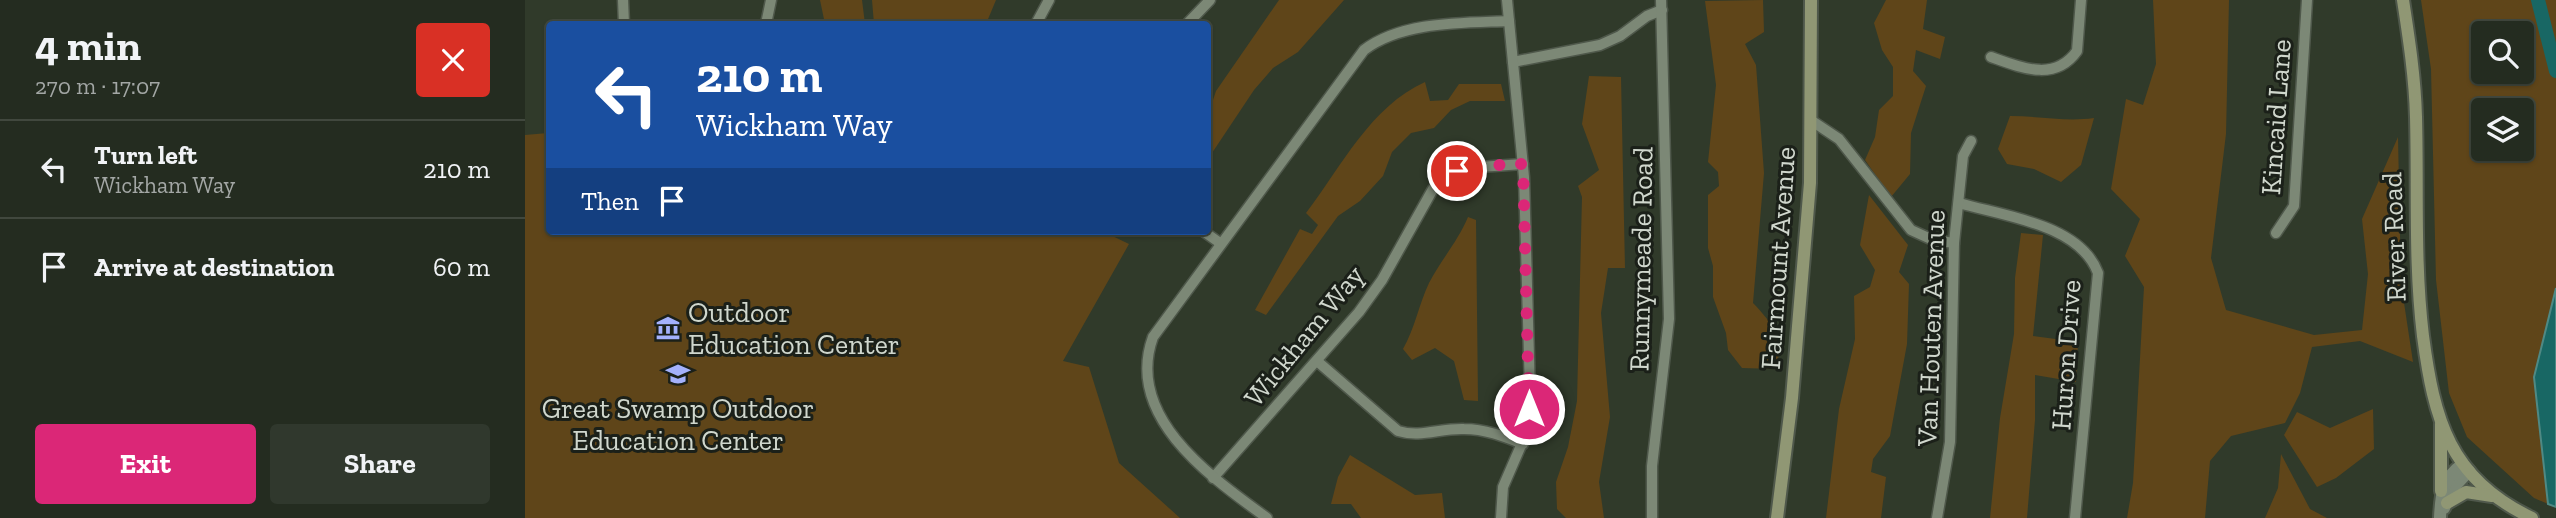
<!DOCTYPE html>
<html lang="en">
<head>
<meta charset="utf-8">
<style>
	:root { --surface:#242c20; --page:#30382d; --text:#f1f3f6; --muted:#a3a7a5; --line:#41483e; --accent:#db2777 }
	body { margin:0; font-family:"Zilla Slab",serif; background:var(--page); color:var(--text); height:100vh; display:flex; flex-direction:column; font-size:26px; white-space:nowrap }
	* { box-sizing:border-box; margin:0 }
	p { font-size:23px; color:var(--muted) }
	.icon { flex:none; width:38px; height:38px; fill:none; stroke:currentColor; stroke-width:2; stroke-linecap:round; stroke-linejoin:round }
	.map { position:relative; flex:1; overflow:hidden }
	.panel { display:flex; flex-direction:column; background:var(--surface); width:525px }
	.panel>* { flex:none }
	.banner { position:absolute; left:21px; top:21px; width:665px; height:214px; border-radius:7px; box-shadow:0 2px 5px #0004,0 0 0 2px var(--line); background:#1a4fa0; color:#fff; overflow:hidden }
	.tools { position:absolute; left:1946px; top:21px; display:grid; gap:14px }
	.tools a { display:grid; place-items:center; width:63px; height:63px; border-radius:7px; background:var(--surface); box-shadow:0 2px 5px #0004,0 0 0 2px var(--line); font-size:35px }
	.pin { position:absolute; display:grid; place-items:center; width:60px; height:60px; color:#fff; margin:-30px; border:4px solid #fff; border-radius:50%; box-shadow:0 2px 7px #0007 }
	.me { position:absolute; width:77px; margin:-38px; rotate:0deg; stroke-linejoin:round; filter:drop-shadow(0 0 5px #0008) }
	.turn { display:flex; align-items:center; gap:24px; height:147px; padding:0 35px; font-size:32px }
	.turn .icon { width:91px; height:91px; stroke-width:2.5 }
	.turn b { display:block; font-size:49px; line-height:60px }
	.then { display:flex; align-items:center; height:66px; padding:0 35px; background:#0003; gap:14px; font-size:26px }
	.round { display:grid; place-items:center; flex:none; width:74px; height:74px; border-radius:7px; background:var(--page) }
	.head { display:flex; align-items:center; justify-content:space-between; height:119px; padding:0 35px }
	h1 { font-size:42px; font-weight:700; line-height:52px }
	.action { display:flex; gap:14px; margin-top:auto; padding:14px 35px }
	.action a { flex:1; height:80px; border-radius:7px; background:var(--accent); color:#fff; font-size:28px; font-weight:700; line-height:80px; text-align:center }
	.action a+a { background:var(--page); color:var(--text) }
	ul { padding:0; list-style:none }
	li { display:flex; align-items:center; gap:21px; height:98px; padding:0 35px; border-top:2px solid var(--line) }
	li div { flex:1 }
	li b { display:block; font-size:26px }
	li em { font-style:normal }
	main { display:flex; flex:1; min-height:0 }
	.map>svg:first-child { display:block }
	.green { fill:#5f4519; fill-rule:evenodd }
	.water { fill:#186764; stroke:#4f8984; stroke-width:2 }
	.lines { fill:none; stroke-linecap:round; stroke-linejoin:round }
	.river { stroke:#186764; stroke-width:14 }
	.minor-casing { stroke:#4f584b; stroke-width:13 }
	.tertiary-casing { stroke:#4f584b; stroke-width:16 }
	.secondary-casing { stroke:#4f584b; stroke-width:16 }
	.minor { stroke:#7c8876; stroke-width:10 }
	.tertiary { stroke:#7c8876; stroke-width:12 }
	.secondary { stroke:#909774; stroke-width:12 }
	.route { stroke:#db2777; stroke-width:12; stroke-dasharray:0 21.6 }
	.labels { text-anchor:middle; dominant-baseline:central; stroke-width:6; stroke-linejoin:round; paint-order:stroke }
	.street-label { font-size:28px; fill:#d0d7cd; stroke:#1b2019 }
	.poi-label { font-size:28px; fill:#d0d7cd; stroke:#1b2019; text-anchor:start }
</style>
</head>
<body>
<main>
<section class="panel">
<div class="head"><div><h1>4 min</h1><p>270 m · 17:07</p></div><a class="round" style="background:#d93025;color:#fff"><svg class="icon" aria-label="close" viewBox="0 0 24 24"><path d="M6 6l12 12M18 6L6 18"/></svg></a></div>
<ul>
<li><svg class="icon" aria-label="left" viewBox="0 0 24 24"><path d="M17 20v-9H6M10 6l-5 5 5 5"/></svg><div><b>Turn left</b><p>Wickham Way</p></div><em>210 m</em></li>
<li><svg class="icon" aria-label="arrive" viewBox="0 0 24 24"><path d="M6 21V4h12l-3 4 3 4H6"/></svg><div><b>Arrive at destination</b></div><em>60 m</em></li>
</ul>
<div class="action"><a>Exit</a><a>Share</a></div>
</section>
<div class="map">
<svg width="2031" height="518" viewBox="0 0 2031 518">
	<rect width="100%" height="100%" fill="#303a2a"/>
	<g class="green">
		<path d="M295 0H337L340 24H300Z"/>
		<path d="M347 0H471L461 24H349Z"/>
		<path d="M754 0H819L773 52 748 68 729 90 683 159V115L691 91Z"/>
		<path d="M1238 0 1239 32 1220 44 1231 65 1239 173 1228 303C1250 326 1257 338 1252 369L1217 368 1203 350 1201 333 1188 297V266L1183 248V195L1194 186 1193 172 1183 162 1191 85 1180 1Z"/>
		<path d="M1361 0H1402L1398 29 1420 37 1415 59 1391 50 1388 71 1401 86 1386 133 1385 174 1366 197 1340 160 1350 137 1354 110 1368 96V67L1357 50 1349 23Z"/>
		<path d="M1628 0H1704L1701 134 1686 258 1701 310 1789 335 1837 330 1843 274 1837 219 1873 137 1876 283 1888 362 1835 341 1787 347 1775 393 1760 423 1706 436 1685 461 1680 518H1602L1608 483 1619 287 1600 256 1615 219 1586 189 1601 99 1618 105 1631 64Z"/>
		<path d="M1896 0H2031V288L2009 377 2023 504 2009 498 1942 437 1924 393 1911 280 1906 69ZM1958 33H1997V72H1958ZM1958 110H1997V149H1958Z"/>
		<path d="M1064 76 1096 77 1100 268H1083L1076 313 1085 417 1074 482 1079 518H1041L1032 509 1031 482 1043 447 1052 401 1057 197 1053 186 1074 170 1057 124Z"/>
		<path d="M900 82 905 101 923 100 934 84H976L980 101H945L926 110 909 128 886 133 867 152 858 176 835 201 813 216 741 315 730 310 775 229 787 234 793 225 781 213C816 167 846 106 900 82Z"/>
		<path d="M1485 116C1514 116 1541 122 1569 118L1556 165 1536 182 1509 169 1482 164 1473 149Z"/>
		<path d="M23 133 24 231H577L604 244 538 361 564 367 594 463 655 518H0V135Z"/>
		<path d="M1344 195 1383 245 1374 272 1384 284 1382 344 1365 436 1348 459 1346 472 1361 477 1356 518H1301L1314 409 1330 339 1329 296 1345 287 1350 270 1335 245Z"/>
		<path d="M943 217 951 220 953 401 939 400 929 361 910 348 887 360 878 349C890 328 894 304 904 283 916 260 933 241 943 217Z"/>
		<path d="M1496 233 1518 235 1508 336 1553 342 1551 382 1510 375V420L1502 518H1465L1475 418 1489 334 1490 278Z"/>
		<path d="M1848 409 1849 449 1811 478 1792 487 1759 435 1772 412 1805 428Z"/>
		<path d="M1756 454 1785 509 1802 518H1740L1753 488Z"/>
		<path d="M825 455 890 495 917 493 920 518H836L826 504H806L813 477Z"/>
	</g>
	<path class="water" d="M2031 288V507L2023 504 2009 377Z"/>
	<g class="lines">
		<path class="river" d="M2013 0 2031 71"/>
		<g class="minor-casing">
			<g id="minor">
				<path d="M98 0 99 24"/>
				<path d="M241 24 246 0"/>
				<path d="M511 24 524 0"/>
				<path d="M662 24 685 0"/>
				<path d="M1466 57C1497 68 1530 82 1552 51L1556 0"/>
				<path d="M988 62 1075 45 1095 36 1122 16 1137 10"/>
				<path d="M1287 121 1314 139 1386 230 1408 240 1429 243"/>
				<path d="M1434 203C1478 216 1555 224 1573 273L1550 518"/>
				<path d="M678 231 695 243"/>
				<path d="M1751 233 1769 206 1782 0"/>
				<path d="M792 361 873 431C896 438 915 428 939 429 960 429 978 436 998 444"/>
				<path d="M688 478 834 312 857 280 908 189 940 168 998 164"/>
				<path d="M742 518C686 477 599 417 628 337L839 50C877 21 938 23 984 21"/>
				<path d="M976 518 978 487 1001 434 1005 393 999 177 982 0"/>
				<path d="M1127 518V466L1144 319 1136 0"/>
				<path d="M1412 518 1425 442 1429 243 1438 156 1446 141"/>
			</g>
		</g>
		<g class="tertiary-casing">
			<g id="tertiary">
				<path d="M1919 508 1928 488 1944 471"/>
				<path d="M1915 518C1916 494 1917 479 1938 464"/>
			</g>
		</g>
		<g class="secondary-casing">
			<g id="secondary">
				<path d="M1878 0C1884 39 1890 78 1891 117 1893 191 1889 262 1898 336 1909 419 1924 479 2007 518"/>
				<path d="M1916 424V491"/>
				<path d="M1922 503 1941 492 1967 496"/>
				<path d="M1252 518 1267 398 1285 183 1286 0"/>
			</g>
		</g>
		<use href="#minor" class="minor"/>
		<use href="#tertiary" class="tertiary"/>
		<use href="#secondary" class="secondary"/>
	</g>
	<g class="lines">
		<path class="route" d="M932 171 949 166 998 164 1004 409"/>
	</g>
	<defs>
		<g id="museum-bare" transform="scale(1.89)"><path d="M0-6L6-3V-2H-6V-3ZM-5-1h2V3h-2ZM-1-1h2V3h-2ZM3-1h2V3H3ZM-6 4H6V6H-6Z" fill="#a4b1fc" stroke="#1b2019" stroke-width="2.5" paint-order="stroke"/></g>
		<g id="school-bare" transform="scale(1.89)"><path d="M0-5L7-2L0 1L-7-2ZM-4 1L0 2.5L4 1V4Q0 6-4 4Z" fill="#a4b1fc" stroke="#1b2019" stroke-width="2.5" paint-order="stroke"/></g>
	</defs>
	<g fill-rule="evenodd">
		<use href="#museum-bare" x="143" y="328"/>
		<use href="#school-bare" x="153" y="374"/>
	</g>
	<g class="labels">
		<g class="street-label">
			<text transform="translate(1751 117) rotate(-86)">Kincaid Lane</text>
			<text transform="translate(1869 237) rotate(-92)">River Road</text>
			<text transform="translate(1253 258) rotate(-86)">Fairmount Avenue</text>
			<text transform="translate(1116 259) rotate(-89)">Runnymeade Road</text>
			<text transform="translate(1406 328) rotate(-88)">Van Houten Avenue</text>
			<text transform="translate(779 336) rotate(-51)">Wickham Way</text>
			<text transform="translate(1541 355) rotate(-86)">Huron Drive</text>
		</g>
		<g class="poi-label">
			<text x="163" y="312">Outdoor<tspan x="163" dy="32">Education Center</tspan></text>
			<text x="153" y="408" text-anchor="middle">Great Swamp Outdoor<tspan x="153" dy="32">Education Center</tspan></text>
		</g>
	</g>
</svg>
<div class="tools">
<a><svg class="icon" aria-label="search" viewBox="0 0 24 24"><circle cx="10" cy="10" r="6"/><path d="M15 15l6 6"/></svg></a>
<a><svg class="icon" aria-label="layers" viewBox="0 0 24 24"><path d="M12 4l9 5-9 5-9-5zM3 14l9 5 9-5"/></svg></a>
</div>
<div class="pin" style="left:932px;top:171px;background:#d93025"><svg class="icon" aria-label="arrive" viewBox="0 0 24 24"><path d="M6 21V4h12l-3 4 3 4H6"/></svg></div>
<svg class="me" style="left:1004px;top:409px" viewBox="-20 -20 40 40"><circle r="17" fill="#db2777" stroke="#fff" stroke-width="3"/><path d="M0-11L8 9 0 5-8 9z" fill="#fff"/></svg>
<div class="banner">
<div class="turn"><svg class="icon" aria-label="left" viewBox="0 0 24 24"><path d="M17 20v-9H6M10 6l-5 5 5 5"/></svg><div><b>210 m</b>Wickham Way</div></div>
<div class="then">Then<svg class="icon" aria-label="arrive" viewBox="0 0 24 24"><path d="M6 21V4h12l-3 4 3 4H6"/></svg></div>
</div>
</div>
</main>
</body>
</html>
